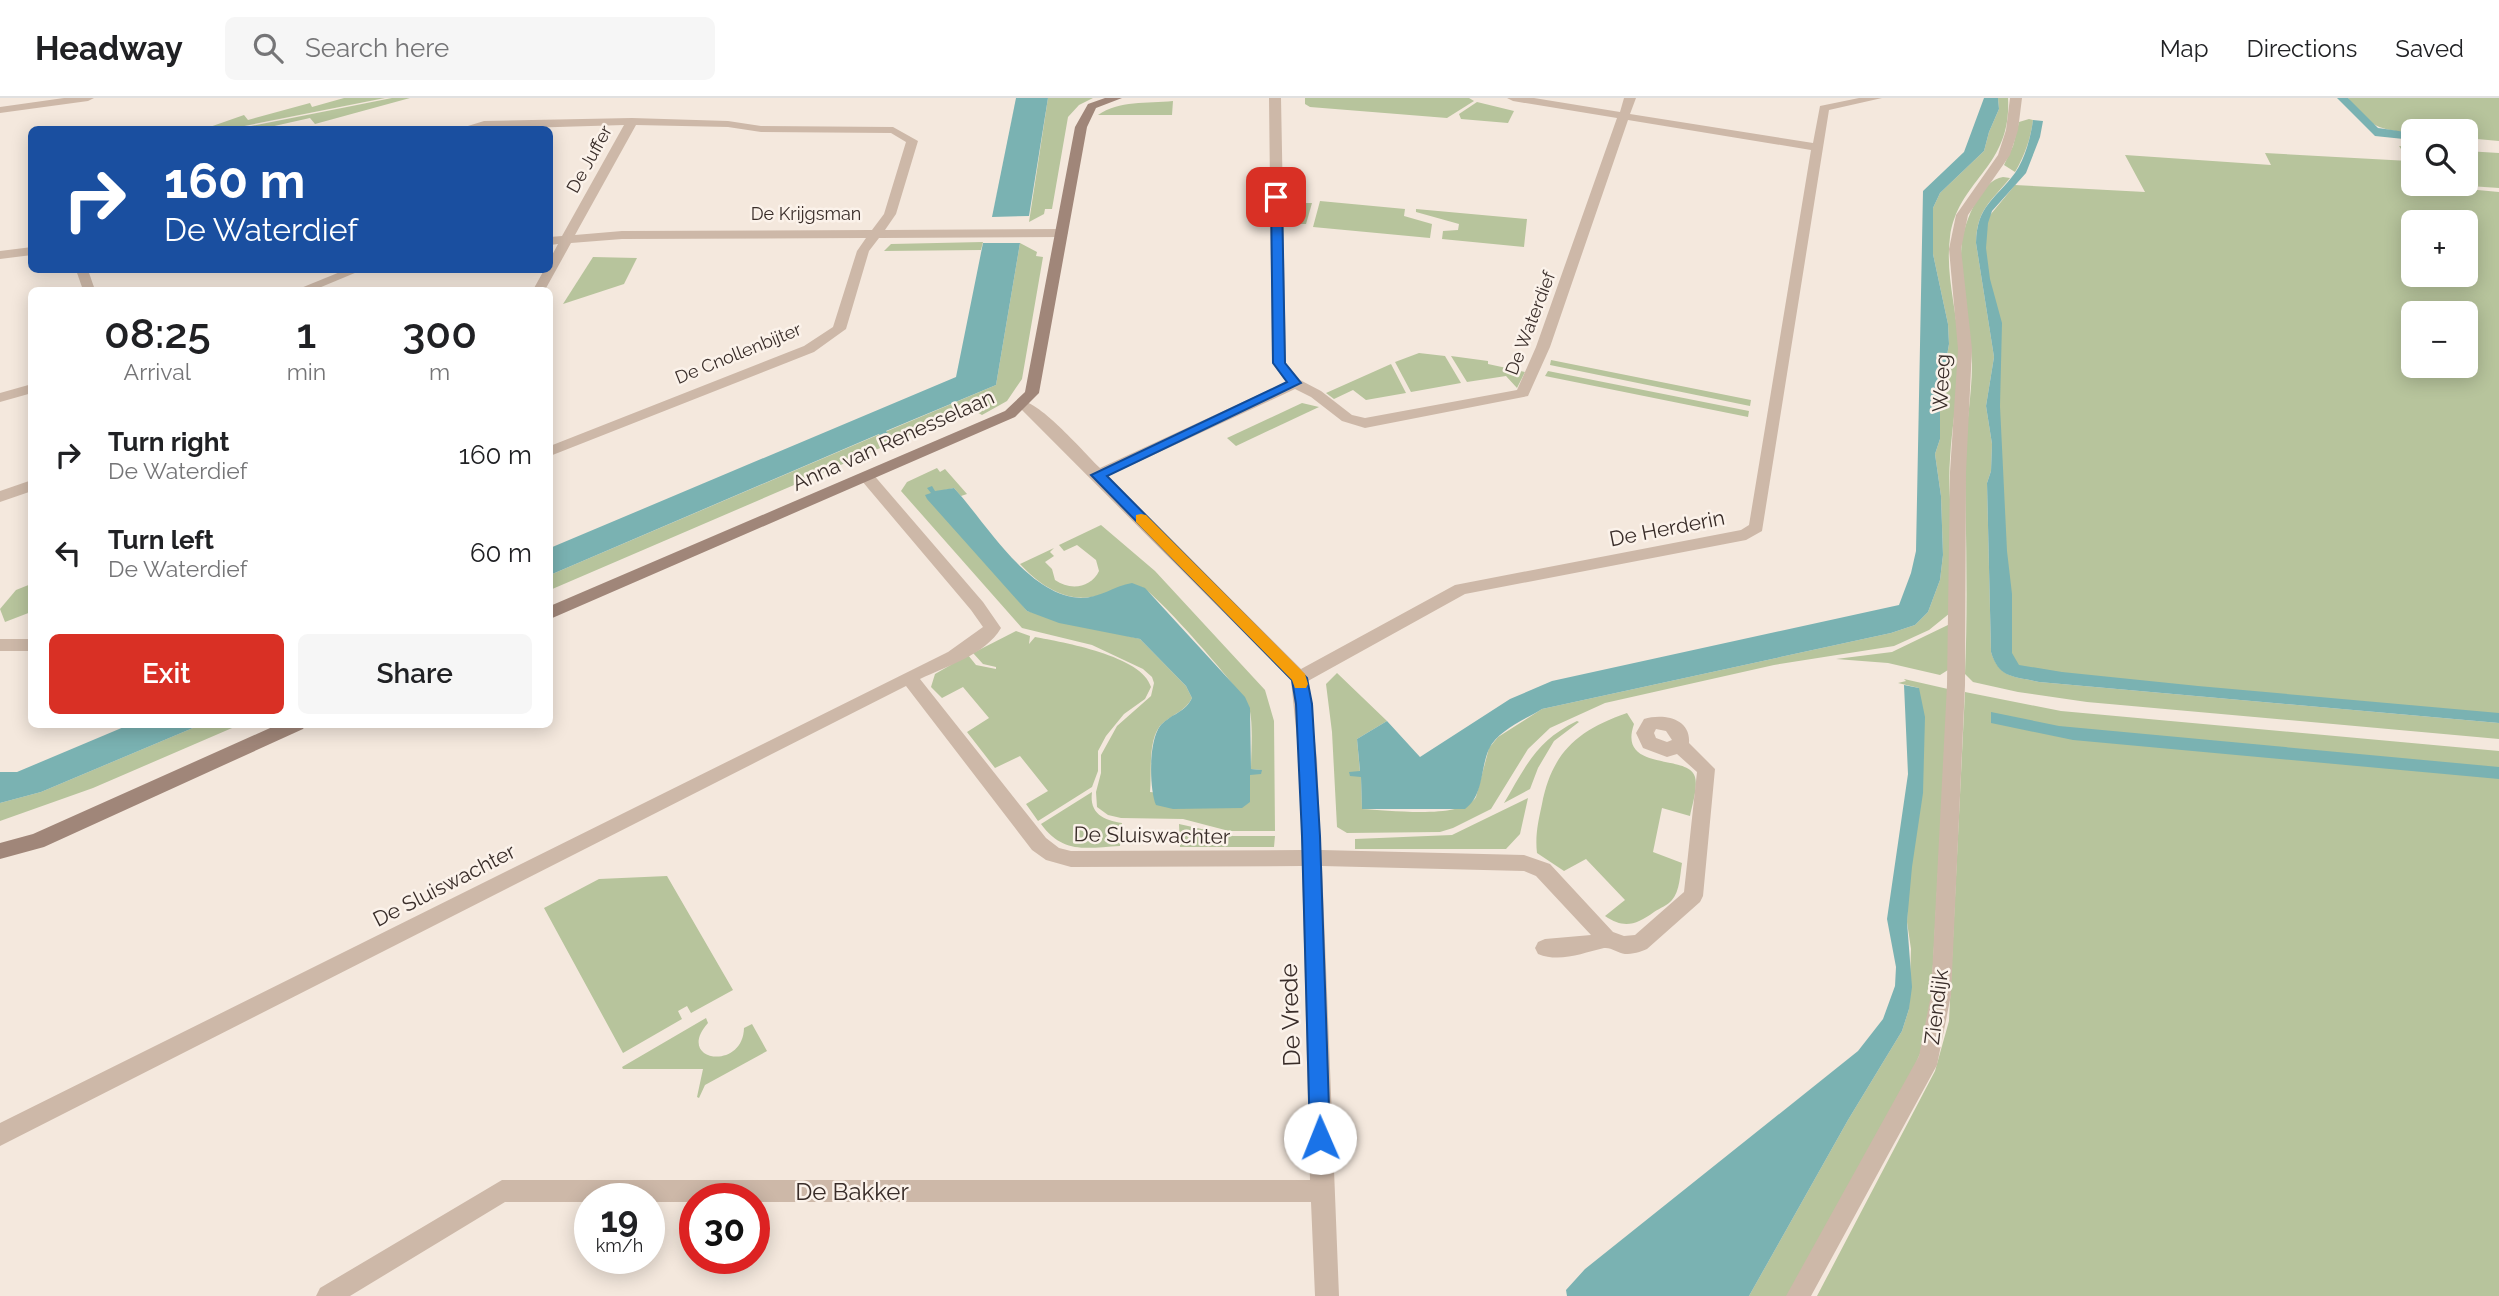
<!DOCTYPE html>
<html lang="en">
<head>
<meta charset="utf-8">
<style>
	:root { --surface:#fff; --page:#f6f6f6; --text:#202124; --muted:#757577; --line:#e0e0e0; --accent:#d93025 }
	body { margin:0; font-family:Raleway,sans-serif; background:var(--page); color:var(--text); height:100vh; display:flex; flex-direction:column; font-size:26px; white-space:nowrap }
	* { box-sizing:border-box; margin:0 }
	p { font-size:23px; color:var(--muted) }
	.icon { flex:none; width:38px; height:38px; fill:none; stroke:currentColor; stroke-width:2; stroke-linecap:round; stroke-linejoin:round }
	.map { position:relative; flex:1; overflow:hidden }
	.sheet { position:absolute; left:28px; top:189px; width:525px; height:441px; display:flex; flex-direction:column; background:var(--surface); border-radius:10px; box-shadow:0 4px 18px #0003 }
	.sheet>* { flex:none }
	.hud { position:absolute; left:28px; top:28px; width:525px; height:147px; border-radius:10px; box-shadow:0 4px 18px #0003; background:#1a4fa0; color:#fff; overflow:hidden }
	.controls { position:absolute; left:2401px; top:21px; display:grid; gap:14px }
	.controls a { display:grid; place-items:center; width:77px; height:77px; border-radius:10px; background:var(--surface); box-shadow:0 4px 18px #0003; font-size:35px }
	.speed { position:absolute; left:574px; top:1085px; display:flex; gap:14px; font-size:35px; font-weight:700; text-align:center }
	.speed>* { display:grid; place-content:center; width:91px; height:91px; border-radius:50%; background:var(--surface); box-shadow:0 4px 18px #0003; line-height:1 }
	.speed small { font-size:18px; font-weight:400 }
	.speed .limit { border:10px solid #d22; background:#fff; color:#111 }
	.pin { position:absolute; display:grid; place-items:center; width:60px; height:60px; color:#fff; margin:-30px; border-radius:14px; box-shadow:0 4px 10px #0006 }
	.me { position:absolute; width:77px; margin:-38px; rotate:359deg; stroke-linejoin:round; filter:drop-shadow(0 0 5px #0008) }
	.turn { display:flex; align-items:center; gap:24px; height:147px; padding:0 21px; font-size:32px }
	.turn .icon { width:91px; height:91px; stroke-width:2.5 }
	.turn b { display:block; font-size:49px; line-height:60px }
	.eta { display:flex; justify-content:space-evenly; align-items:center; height:119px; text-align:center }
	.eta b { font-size:42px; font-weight:600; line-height:49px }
	.cta { display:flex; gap:14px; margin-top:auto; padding:14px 21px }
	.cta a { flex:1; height:80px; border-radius:10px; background:var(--accent); color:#fff; font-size:28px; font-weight:600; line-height:80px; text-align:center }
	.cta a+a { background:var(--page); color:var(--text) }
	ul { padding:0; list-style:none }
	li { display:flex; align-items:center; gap:21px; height:98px; padding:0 21px }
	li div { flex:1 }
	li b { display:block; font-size:26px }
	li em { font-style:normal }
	header { display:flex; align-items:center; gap:42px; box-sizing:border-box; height:98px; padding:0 35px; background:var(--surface); border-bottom:2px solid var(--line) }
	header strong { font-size:33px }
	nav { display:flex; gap:38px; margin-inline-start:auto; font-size:24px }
	.search { width:490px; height:63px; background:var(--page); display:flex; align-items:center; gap:18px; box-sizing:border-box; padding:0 24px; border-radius:10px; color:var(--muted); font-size:26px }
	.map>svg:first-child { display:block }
	.green { fill:#b7c49c; fill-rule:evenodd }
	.water { fill:#7ab2b2 }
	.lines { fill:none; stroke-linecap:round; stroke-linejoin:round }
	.street { fill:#cdb8a8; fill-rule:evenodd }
	.secondary { fill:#a08679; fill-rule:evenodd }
	.route { fill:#1a73e8; stroke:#114b97; stroke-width:2 }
	.slow { fill:#f59e0b }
	.labels { text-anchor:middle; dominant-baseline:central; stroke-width:5; stroke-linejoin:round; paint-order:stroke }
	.far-street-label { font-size:18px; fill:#392d29; stroke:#fbf2ea }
	.street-label { font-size:21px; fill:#392d29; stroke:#fbf2ea }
	.near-street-label { font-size:24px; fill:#392d29; stroke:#fbf2ea }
</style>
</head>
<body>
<header>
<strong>Headway</strong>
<div class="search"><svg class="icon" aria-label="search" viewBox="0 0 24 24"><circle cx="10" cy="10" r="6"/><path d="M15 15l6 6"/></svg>Search here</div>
<nav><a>Map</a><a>Directions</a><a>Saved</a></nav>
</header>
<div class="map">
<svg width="2499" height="1198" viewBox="0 0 2499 1198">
	<rect width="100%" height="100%" fill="#f4e8dd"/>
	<g class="green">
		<path d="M344 0H385L229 31H192H204L244 17 248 22 310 5 312 9Z"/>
		<path d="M392 0H410L315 26 310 20 261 31H247L246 29Z"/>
		<path d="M1048 0H1093L1079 7 1068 19 1052 111H1045L1044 116 1029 124Z"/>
		<path d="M1305 0H1469L1474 3 1447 20 1310 9 1305 6Z"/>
		<path d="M1998 0H2008C2012 70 1958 81 1950 139 1945 176 1957 213 1959 250 1960 287 1952 324 1950 361 1948 386 1951 411 1952 436 1953 462 1951 489 1950 515L1929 532 1894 548 1774 567 1605 605 1550 630 1528 651 1491 711 1453 730 1440 734 1347 735 1337 729 1332 634 1326 586 1337 575 1387 623 1357 641 1360 674H1350L1361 678 1362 711C1389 712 1462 722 1476 699L1489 650 1498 639 1542 611 1891 535 1915 527 1928 514 1940 482 1943 457 1941 398 1935 356 1940 341V299L1949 246 1948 226 1933 156V110L1940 95 1984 53 1989 34 1999 11Z"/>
		<path d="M2348 0H2499V43L2466 40V33H2413V35C2381 32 2367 29 2348 0Z"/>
		<path d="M1173 3 1172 17H1098C1119 2 1147 6 1173 3Z"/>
		<path d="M1477 4 1514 13 1508 25 1461 21 1459 16Z"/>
		<path d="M2029 21 2033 22C2031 40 2024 59 2015 74L2004 67 2013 48 2019 24Z"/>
		<path d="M2399 48 2413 49V86L2499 94V620L2008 571 1994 223 1981 128 2015 87 2145 94 2125 57 2271 67 2265 55 2409 63ZM2413 124H2466V177H2413ZM2413 215H2466V268H2413Z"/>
		<path d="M2466 53 2499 55V90L2440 86H2466Z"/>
		<path d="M2003 79 2010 80C1990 105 1977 111 1976 145L1994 259 1986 308 1992 346 1991 373 1987 385 1991 554C2000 581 2014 578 2039 584L2499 625V641L2087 604 2018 594 1973 584 1965 576C1968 508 1966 440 1965 372 1964 337 1972 301 1972 266 1971 226 1957 181 1962 143 1965 123 1981 82 2003 79Z"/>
		<path d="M1320 103 1405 111 1404 118 1432 126 1430 140 1313 129Z"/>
		<path d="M1285 105H1312L1306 126H1286Z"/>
		<path d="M1416 111 1527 121 1524 149 1442 141 1443 133 1458 132 1459 126 1416 114Z"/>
		<path d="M983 144 981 152 884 153 891 146Z"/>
		<path d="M1020 145 1037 154 1036 158 1043 159 1022 281 1007 303 982 317 971 311 550 492V477L880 336 884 341 889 339 885 334 996 287Z"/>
		<path d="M593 159 637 160 624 186 563 206Z"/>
		<path d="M1419 255 1445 258 1461 285 1411 294 1395 264Z"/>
		<path d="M1451 258 1488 263V266L1525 274 1517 290 1506 278 1467 284Z"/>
		<path d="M1551 262 1751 302 1750 308 1550 267Z"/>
		<path d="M1391 266 1406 295 1366 302 1353 292 1334 301 1326 295Z"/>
		<path d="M1548 273 1749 313 1748 319 1545 278Z"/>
		<path d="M1302 305 1319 309 1236 348 1227 340Z"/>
		<path d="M937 370 940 374 945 371 967 396 961 398 954 390 931 395 1027 513 1140 541 1186 588 1192 600C1185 613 1175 615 1163 625 1147 638 1152 675 1150 694L1250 704V676L1261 672 1251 671C1251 656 1254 620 1248 607 1240 591 1154 492 1141 489 1123 485 1116 492 1100 497 1069 507 1040 488 1020 466L1054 450 1050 454 1054 458 1045 464 1052 471 1055 482C1070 493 1091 490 1099 473L1096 462 1077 447 1064 453 1059 447 1101 427 1155 473 1265 592 1274 623 1275 733H1229L1183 721 1121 720 1108 717 1097 709 1096 694 1101 675V657L1117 628 1151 598 1154 585 1152 579 1143 571 1092 547 1022 530 901 393 907 384Z"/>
		<path d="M31 486V514L5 524 0 511 16 492Z"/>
		<path d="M1950 526 1948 572 1940 577 1888 565 1836 561 1892 554Z"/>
		<path d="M1016 533 1030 538 1029 546 1035 539C1062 544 1143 558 1151 589L1145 601 1124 616 1106 638 1098 653V673L1092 689 1038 723 1026 706 1048 693 1020 658 995 670 967 634 989 620 963 589 942 600 931 589 935 576 968 557 976 567 996 571V569L983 566 973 555Z"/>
		<path d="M1904 581 1948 591 1931 903 1924 947 1914 969 1789 1198H1749L1848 1022 1902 933 1909 911 1911 851 1907 824 1919 590 1898 585 1906 583Z"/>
		<path d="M1965 594 2061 613 2499 653V1198H1817L1935 973 1949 923Z"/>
		<path d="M1627 615 1634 626C1617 675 1689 655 1695 679 1698 690 1692 707 1690 718L1662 710 1653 754 1682 765C1680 776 1680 793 1672 802 1668 807 1660 810 1654 814 1636 827 1624 831 1605 818L1625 802 1586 761 1564 773 1537 755C1535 738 1538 724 1542 706 1552 654 1578 632 1627 615Z"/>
		<path d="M1577 623 1579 624 1554 643 1538 670 1530 691 1504 705C1526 668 1536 643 1577 623Z"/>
		<path d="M200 627H239L93 690 0 723V705L41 694Z"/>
		<path d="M1092 694C1089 716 1104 722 1122 725L1120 748C1085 750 1063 756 1041 726Z"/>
		<path d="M1528 700 1520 736 1506 751H1355V741L1452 737Z"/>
		<path d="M1179 726 1233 738H1275L1274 749H1180Z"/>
		<path d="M667 778 733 892 691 915 687 908 678 913 682 921 623 955 544 810 599 781Z"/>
		<path d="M706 920 708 925C674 963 743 974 744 930L752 926 767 953 705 987 699 1000 697 999 703 971H623L622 969Z"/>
	</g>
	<g class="water">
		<path d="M1016 0H1048L1029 118 992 119Z"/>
		<path d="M1984 0H1998L1999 11 1989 34 1984 53 1940 95 1933 110V156L1948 226 1949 246 1940 299V341L1935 356 1941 398 1943 457 1940 482 1928 514 1915 527 1891 535 1542 611C1526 621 1498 632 1489 651 1480 671 1484 697 1465 711H1362L1361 679 1350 678 1349 674 1360 673 1357 641 1387 623 1420 659 1510 601 1552 583 1899 507 1911 475 1916 453 1923 93 1964 54Z"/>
		<path d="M2337 0H2348L2378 30 2413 35V42L2375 38Z"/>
		<path d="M2033 22 2043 23 2040 39 2026 75 1992 113 1988 125 1986 150 1990 181 2002 225 2000 308 2007 453 2012 496V555L2019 567 2062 574 2198 588 2499 615V625L2039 584C2014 578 1999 581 1991 554L1987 385 1991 373 1992 346 1986 308 1994 259 1976 145C1977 107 1995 102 2015 75 2025 61 2031 38 2033 22Z"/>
		<path d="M983 145H1020L996 287 886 333 890 339 884 341 879 336 550 477V450L956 279Z"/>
		<path d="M932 388 935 393 954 390C987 426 1028 498 1081 500 1100 500 1114 488 1132 485L1145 490 1245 599 1250 610 1251 671 1262 672 1261 676 1250 677V704L1242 710 1173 711 1156 707C1149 691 1148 637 1163 625 1174 615 1185 614 1192 600L1186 588 1140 541 1059 525 1027 513 927 401 925 397 931 395 927 390Z"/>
		<path d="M1904 587 1919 590 1925 619 1923 695 1912 769 1907 824 1912 889 1909 911 1902 933 1848 1022 1749 1198H1567L1566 1192 1585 1171 1858 953 1883 921 1895 888 1896 869 1887 821 1908 676Z"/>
		<path d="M1991 614 2059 628 2499 669V681L2073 642 1991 625Z"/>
		<path d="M131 626 200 627 41 694 0 705V674H17Z"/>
	</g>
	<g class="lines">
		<g class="street">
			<path d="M64 0H94L88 3 0 15V9Z"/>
			<path d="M1269 0H1281L1286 265 1300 282 1321 293 1352 317 1365 320 1517 292 1536 249 1617 20 1513 3 1507 0H1534L1620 14 1624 0H1636L1630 16 1813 45 1820 8 1859 0H1882L1829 12 1762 433 1746 442 1465 496 1308 583 1317 661 1321 752 1524 757 1550 766 1613 834 1624 838 1635 837 1684 794 1697 674 1677 656 1667 659 1643 650 1636 635 1644 621C1663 615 1691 620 1689 645L1715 671 1703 798 1700 804 1647 851C1641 854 1632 856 1625 856 1618 855 1611 849 1604 850 1582 855 1560 865 1538 856L1535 850 1538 844 1545 841 1591 837 1536 778 1524 773 1322 768 1339 1198H1315L1311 1104H754V1101H695V1104H649V1101H590V1104H505L350 1198H316L320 1190 502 1082H1310L1302 768 1071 769 1046 762 1032 752 906 588 0 1048V1025L948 554 983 529 971 512 862 383 859 379 867 374 872 375 983 504 1001 530C985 557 947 568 920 581L1046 740 1059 750 1071 753 1302 752 1299 661 1291 582 1016 306 1018 303C1037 299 1085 356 1100 370L1286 284 1272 265ZM1628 22 1811 52 1749 427 1741 432 1455 487 1301 571 1108 378 1295 291 1311 299 1342 323 1365 330 1528 298 1550 249ZM1656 631 1666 633 1672 642 1667 644 1656 640 1654 635Z"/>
			<path d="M2010 0H2022L2018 32 2010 57 1968 117 1961 151 1972 251 1966 374 1965 587 1951 897 1937 967 1811 1198H1786L1919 958 1931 897 1947 587 1950 374 1958 251 1949 151 1956 117 1998 57 2006 32Z"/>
			<path d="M632 20 728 23 761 28 893 29 918 43 896 116 885 132 1062 131 1068 135 1062 139 879 140 869 153 846 231 814 254 550 358V348L804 248 833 229 857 153 866 140 622 141 571 145 545 192H533L544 172H550V161L558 146 550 147V139L562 138 624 27 455 32 484 23ZM636 27 728 29 761 34 891 35 906 44 884 116 872 132 622 133 575 137Z"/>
			<path d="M32 149V157L0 161V153Z"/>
			<path d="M76 172H88L95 192H83Z"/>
			<path d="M345 172H362L314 192H296Z"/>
			<path d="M32 286V295L0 304V295Z"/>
			<path d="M32 382V393L0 404V393Z"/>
			<rect x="0" y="541" width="32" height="12"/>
		</g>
		<g class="secondary">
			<path d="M1105 0H1122L1096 10 1087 29 1039 295 1015 319 550 521V508L1005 313 1025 294 1075 29 1088 6Z"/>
			<path d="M279 626H306L303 631 44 749 0 761V745L33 736Z"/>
		</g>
	</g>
	<path class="route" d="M1276 96 1282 99 1285 265 1301 285 1107 378 1307 580 1312 606 1320 738 1330 1040 1327 1046 1320 1049 1313 1046 1310 1040 1302 738 1296 606 1292 582 1091 377 1287 284 1273 265 1271 99Z"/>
	<path class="slow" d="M1141 416 1146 417 1305 576 1308 586 1306 590H1295L1292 582 1136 424V417Z"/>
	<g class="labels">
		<g class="far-street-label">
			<text transform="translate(589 61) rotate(-61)">De Juffer</text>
			<text x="806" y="115">De Krijgsman</text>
			<text transform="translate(1530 225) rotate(-69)">De Waterdief</text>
			<text transform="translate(738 255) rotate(-22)">De Cnollenbijter</text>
		</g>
		<g class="street-label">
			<text transform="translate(1941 285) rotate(-87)">Weeg</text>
			<text transform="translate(893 342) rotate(-24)">Anna van Renesselaan</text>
			<text transform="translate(1667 430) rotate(-11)">De Herderin</text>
			<text transform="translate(1152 737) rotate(1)">De Sluiswachter</text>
			<text transform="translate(444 787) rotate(-27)">De Sluiswachter</text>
			<text transform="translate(1936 909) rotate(-83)">Ziendijk</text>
		</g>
		<g class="near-street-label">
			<text transform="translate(1290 917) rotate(-92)">De Vrede</text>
			<text x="852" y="1093">De Bakker</text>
		</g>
	</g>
</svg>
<div class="controls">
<a><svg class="icon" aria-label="search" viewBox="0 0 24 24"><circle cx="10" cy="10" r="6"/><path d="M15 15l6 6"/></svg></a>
<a>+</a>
<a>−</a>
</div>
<div class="speed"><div>19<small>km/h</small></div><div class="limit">30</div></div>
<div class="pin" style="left:1276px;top:99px;background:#d93025"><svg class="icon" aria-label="arrive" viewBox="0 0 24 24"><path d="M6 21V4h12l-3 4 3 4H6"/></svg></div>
<svg class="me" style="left:1320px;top:1040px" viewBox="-20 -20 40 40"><circle r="19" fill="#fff"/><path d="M0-13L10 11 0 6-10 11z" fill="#1a73e8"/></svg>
<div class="hud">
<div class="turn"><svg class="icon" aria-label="right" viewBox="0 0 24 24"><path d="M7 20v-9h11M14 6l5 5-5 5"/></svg><div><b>160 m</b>De Waterdief</div></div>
</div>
<section class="sheet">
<div class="eta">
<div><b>08:25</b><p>Arrival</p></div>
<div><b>1</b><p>min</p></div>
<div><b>300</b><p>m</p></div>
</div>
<ul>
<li><svg class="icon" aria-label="right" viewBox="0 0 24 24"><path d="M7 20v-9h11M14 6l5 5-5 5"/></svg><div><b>Turn right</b><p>De Waterdief</p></div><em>160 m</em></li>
<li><svg class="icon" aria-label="left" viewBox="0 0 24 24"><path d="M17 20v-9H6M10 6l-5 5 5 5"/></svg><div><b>Turn left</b><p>De Waterdief</p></div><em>60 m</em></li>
</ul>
<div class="cta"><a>Exit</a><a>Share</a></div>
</section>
</div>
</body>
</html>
